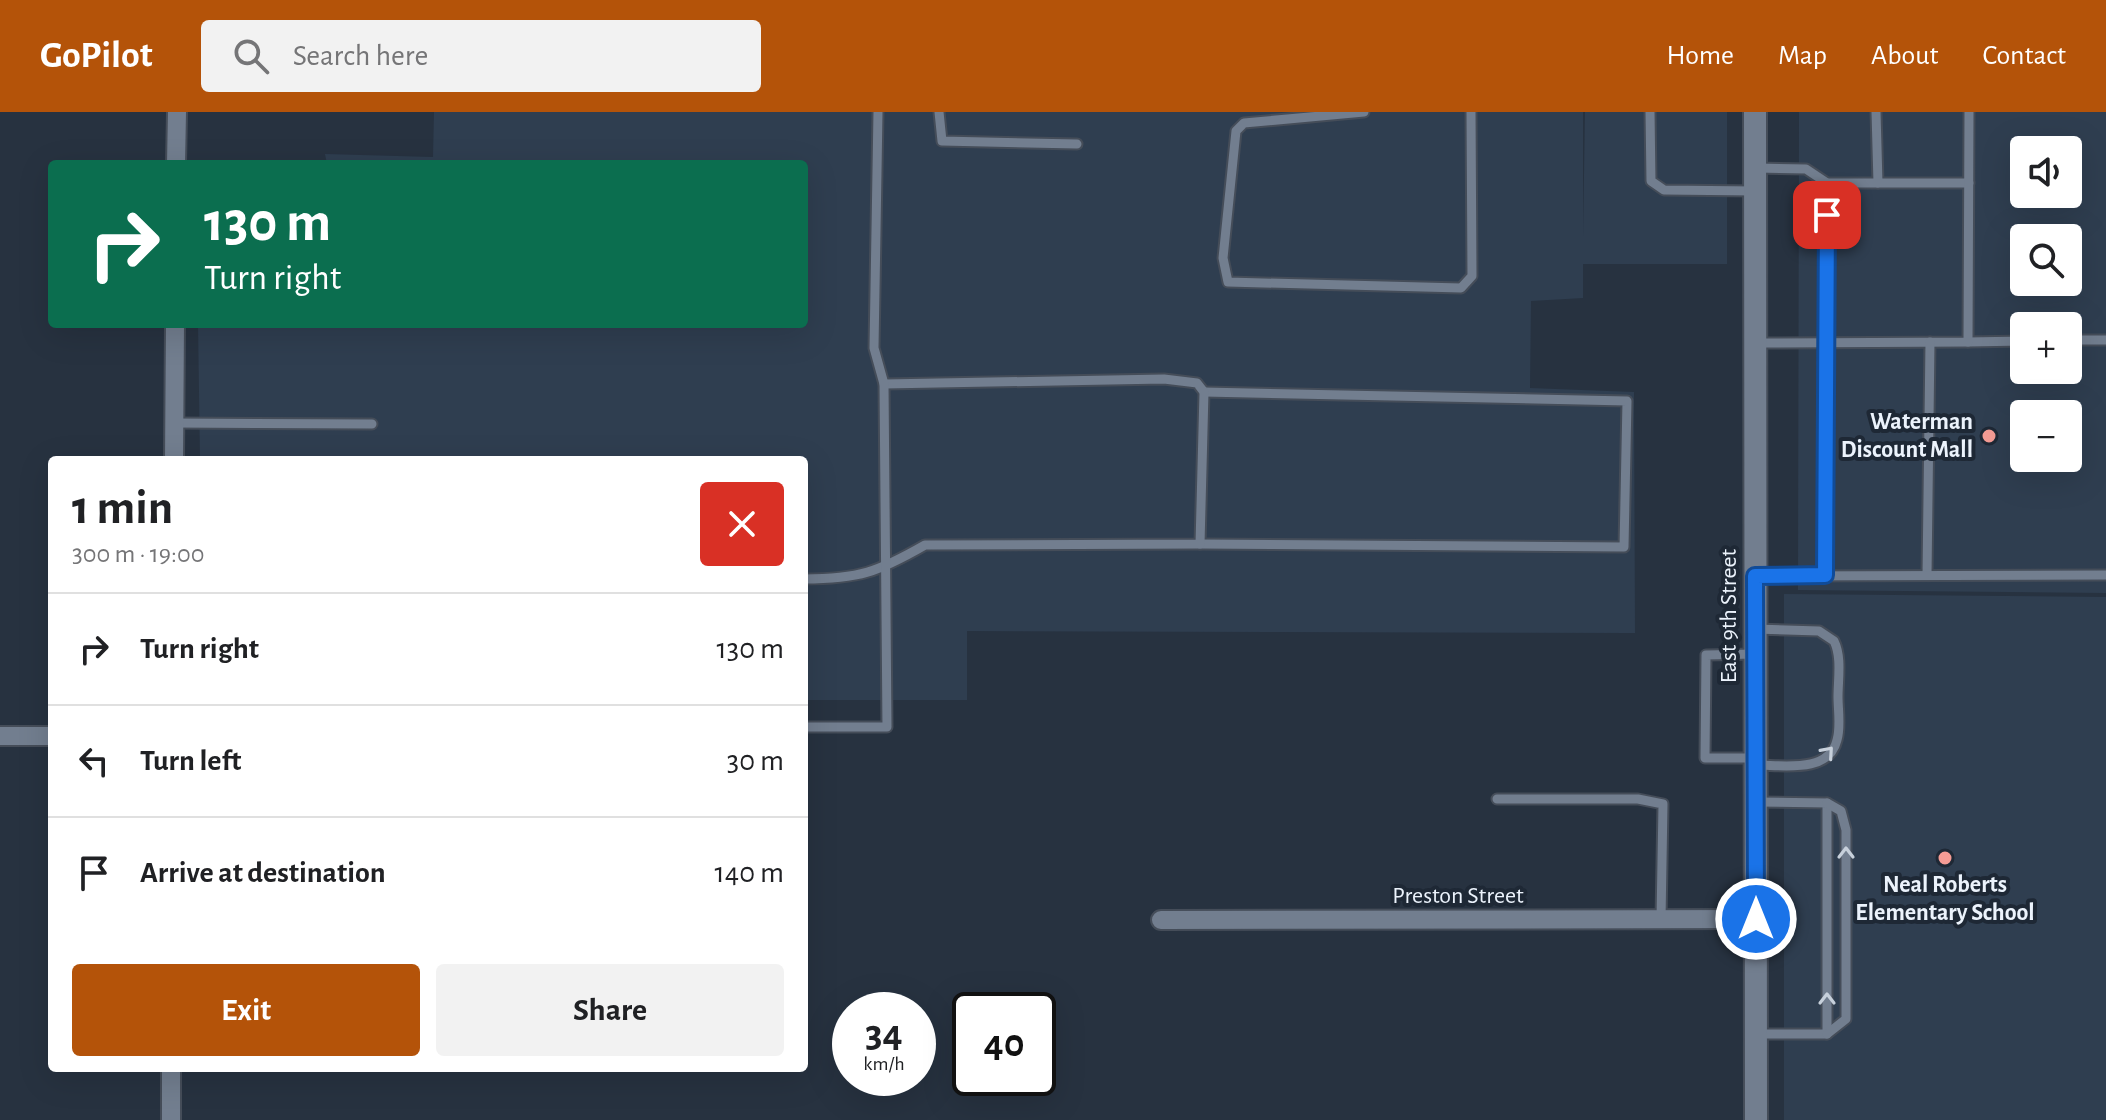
<!DOCTYPE html>
<html lang="en">
<head>
<meta charset="utf-8">
<style>
	:root { --surface:#fff; --page:#f2f2f2; --text:#202124; --muted:#757577; --line:#e0e0e0; --accent:#b45309 }
	body { margin:0; font-family:"Alegreya Sans",sans-serif; background:var(--page); color:var(--text); height:100vh; display:flex; flex-direction:column; font-size:30px; white-space:nowrap }
	* { box-sizing:border-box; margin:0 }
	p { font-size:26px; color:var(--muted) }
	.icon { flex:none; width:44px; height:44px; fill:none; stroke:currentColor; stroke-width:2; stroke-linecap:round; stroke-linejoin:round }
	.map { position:relative; flex:1; overflow:hidden }
	.side { position:absolute; left:48px; top:344px; width:760px; height:616px; display:flex; flex-direction:column; background:var(--surface); border-radius:8px; box-shadow:0 8px 32px #0002 }
	.side>* { flex:none }
	.top-card { position:absolute; left:48px; top:48px; width:760px; height:168px; border-radius:8px; box-shadow:0 8px 32px #0002; background:#0b6e4f; color:#fff; overflow:hidden }
	.tools { position:absolute; left:2010px; top:24px; display:grid; gap:16px }
	.tools a { display:grid; place-items:center; width:72px; height:72px; border-radius:8px; background:var(--surface); box-shadow:0 8px 32px #0002; font-size:40px }
	.speed { position:absolute; left:832px; top:880px; display:flex; gap:16px; font-size:40px; font-weight:700; text-align:center }
	.speed>* { display:grid; place-content:center; width:104px; height:104px; border-radius:50%; background:var(--surface); box-shadow:0 8px 32px #0002; line-height:1 }
	.speed small { font-size:20px; font-weight:400 }
	.speed .limit { border:4px solid #111; border-radius:12px; background:#fff; color:#111 }
	.pin { position:absolute; display:grid; place-items:center; width:68px; height:68px; color:#fff; margin:-34px; border-radius:16px; box-shadow:0 4px 12px #0006 }
	.me { position:absolute; width:88px; margin:-44px; rotate:0deg; stroke-linejoin:round; filter:drop-shadow(0 0 6px #0008) }
	.turn { display:flex; align-items:center; gap:28px; height:168px; padding:0 24px; font-size:36px }
	.turn .icon { width:104px; height:104px; stroke-width:2.5 }
	.turn b { display:block; font-size:56px; line-height:68px }
	.round { display:grid; place-items:center; flex:none; width:84px; height:84px; border-radius:8px; background:var(--page) }
	.headline { display:flex; align-items:center; justify-content:space-between; height:136px; padding:0 24px }
	h1 { font-size:48px; font-weight:700; line-height:60px }
	.primary-button { display:flex; gap:16px; margin-top:auto; padding:16px 24px }
	.primary-button a { flex:1; height:92px; border-radius:8px; background:var(--accent); color:#fff; font-size:32px; font-weight:700; line-height:92px; text-align:center }
	.primary-button a+a { background:var(--page); color:var(--text) }
	ul { padding:0; list-style:none }
	li { display:flex; align-items:center; gap:24px; height:112px; padding:0 24px; border-top:2px solid var(--line) }
	li div { flex:1 }
	li b { display:block; font-size:30px }
	li em { font-style:normal }
	header { display:flex; align-items:center; gap:48px; box-sizing:border-box; height:112px; padding:0 40px; background:var(--accent); color:#fff }
	header strong { font-size:38px }
	nav { display:flex; gap:44px; margin-inline-start:auto; font-size:28px }
	.search { width:560px; height:72px; background:var(--page); display:flex; align-items:center; gap:20px; box-sizing:border-box; padding:0 28px; border-radius:8px; color:var(--muted); font-size:30px }
	.map>svg:first-child { display:block }
	.built { fill:#2f3e50; fill-rule:evenodd }
	.lines { fill:none; stroke-linecap:round; stroke-linejoin:round }
	.service-casing { stroke:#454d59; stroke-width:13 }
	.minor-casing { stroke:#454d59; stroke-width:22 }
	.tertiary-casing { stroke:#454d59; stroke-width:26 }
	.service { stroke:#727e8f; stroke-width:9 }
	.minor { stroke:#727e8f; stroke-width:18 }
	.tertiary { stroke:#727e8f; stroke-width:22 }
	.oneway { stroke:#c7d0db }
	.route-casing { stroke:#114b97; stroke-width:20 }
	.route { stroke:#1a73e8; stroke-width:14 }
	.poi-dot { fill:#f59c95; stroke:#1e2835; stroke-width:3 }
	.labels { text-anchor:middle; dominant-baseline:central; stroke-width:8; stroke-linejoin:round; paint-order:stroke }
	.poi-label { font-size:24px; font-weight:bold; fill:#ecf3fc; stroke:#1e2835; text-anchor:end }
	.street-label { font-size:24px; fill:#ecf3fc; stroke:#1e2835 }
</style>
</head>
<body>
<header>
<strong>GoPilot</strong>
<div class="search"><svg class="icon" aria-label="search" viewBox="0 0 24 24"><circle cx="10" cy="10" r="6"/><path d="M15 15l6 6"/></svg>Search here</div>
<nav><a>Home</a><a>Map</a><a>About</a><a>Contact</a></nav>
</header>
<div class="map">
<svg width="2106" height="1008" viewBox="0 0 2106 1008">
	<rect width="100%" height="100%" fill="#273240"/>
	<g class="built">
		<path d="M434 0H1583V124L1585 0H1727V152H1583V186L1531 189 1530 276 1634 280 1635 521 967 519V588H804V348H200L198 212H804V52H327L325 42 433 45Z"/>
		<path d="M1799 0H2106V481L1798 478ZM2024 38H2068V82H2024ZM2024 126H2068V170H2024ZM2024 214H2068V258H2024ZM2024 302H2068V346H2024Z"/>
		<path d="M1784 482 2106 485V1008H1784Z"/>
	</g>
	<g class="lines">
		<g class="service-casing">
			<g id="service">
				<path d="M939 0 942 29 1077 32"/>
				<path d="M1364 0 1244 11 1236 19 1223 146 1228 170 1461 176 1472 164 1471 0"/>
				<path d="M1650 0 1651 69 1664 78 1755 79"/>
				<path d="M1876 0 1878 71"/>
				<path d="M1757 56 1806 57 1827 71H1969"/>
				<path d="M2068 228H2106"/>
				<path d="M1968 230 2024 229"/>
				<path d="M1757 231 1968 230 1969 0"/>
				<path d="M174 311 372 312"/>
				<path d="M1200 432 1624 435 1627 289 1204 280"/>
				<path d="M1825 463 1827 71"/>
				<path d="M1927 463 1930 230"/>
				<path d="M1755 464 2106 463"/>
				<path d="M804 467C859 467 878 460 925 433L1200 432 1204 280 1197 271 1164 267 884 272"/>
				<path d="M1755 517 1819 519 1834 529C1842 545 1838 567 1838 585 1838 598 1841 615 1837 628 1829 662 1782 653 1756 653"/>
				<path d="M804 615H887L884 272 874 236 878 0"/>
				<path d="M1754 646H1705L1706 543 1755 542"/>
				<path d="M1497 687H1638L1663 692 1661 807"/>
				<path d="M1756 922H1827V691L1757 690"/>
				<path d="M1827 922 1846 907V718L1841 699 1827 691"/>
			</g>
		</g>
		<g class="minor-casing">
			<g id="minor">
				<path d="M176 52 177 0"/>
				<path d="M174 348 175 212"/>
				<path d="M0 624H52"/>
				<path d="M1161 808 1756 807"/>
				<path d="M171 1008V956"/>
			</g>
		</g>
		<g class="tertiary-casing">
			<path id="tertiary" d="M1755 0 1756 1008"/>
		</g>
		<use href="#service" class="service"/>
		<use href="#minor" class="minor"/>
		<use href="#tertiary" class="tertiary"/>
	</g>
	<defs><path id="oneway-chevron" d="M-2-3.5L2.5 0L-2 3.5" fill="none" stroke-width="1.6" stroke-linecap="round" stroke-linejoin="round" transform="scale(2)"/></defs>
	<g class="oneway">
		<use href="#oneway-chevron" transform="translate(1828 640) rotate(-49)"/>
		<use href="#oneway-chevron" transform="translate(1846 741) rotate(-90)"/>
		<use href="#oneway-chevron" transform="translate(1827 887) rotate(-90)"/>
	</g>
	<g class="lines">
		<g class="route-casing">
			<path id="route" d="M1756 807 1755 464 1825 463 1827 103"/>
		</g>
		<use href="#route" class="route"/>
	</g>
	<g class="poi-dot">
		<circle cx="1989" cy="324" r="8"/>
		<circle cx="1945" cy="746" r="8"/>
	</g>
	<g class="labels">
		<g class="poi-label">
			<text x="1973" y="310">Waterman<tspan x="1973" dy="28">Discount Mall</tspan></text>
			<text x="1945" y="773" text-anchor="middle">Neal Roberts<tspan x="1945" dy="28">Elementary School</tspan></text>
		</g>
		<g class="street-label">
			<text transform="translate(1729 504) rotate(-90)">East 9th Street</text>
			<text x="1458" y="784">Preston Street</text>
		</g>
	</g>
</svg>
<div class="tools">
<a><svg class="icon" aria-label="sound" viewBox="0 0 24 24"><path d="M4 9h4l5-4v14l-5-4H4zM17 9q2 3 0 6"/></svg></a>
<a><svg class="icon" aria-label="search" viewBox="0 0 24 24"><circle cx="10" cy="10" r="6"/><path d="M15 15l6 6"/></svg></a>
<a>+</a>
<a>−</a>
</div>
<div class="speed"><div>34<small>km/h</small></div><div class="limit">40</div></div>
<div class="pin" style="left:1827px;top:103px;background:#d93025"><svg class="icon" aria-label="arrive" viewBox="0 0 24 24"><path d="M6 21V4h12l-3 4 3 4H6"/></svg></div>
<svg class="me" style="left:1756px;top:807px" viewBox="-20 -20 40 40"><circle r="17" fill="#1a73e8" stroke="#fff" stroke-width="3"/><path d="M0-11L8 9 0 5-8 9z" fill="#fff"/></svg>
<div class="top-card">
<div class="turn"><svg class="icon" aria-label="right" viewBox="0 0 24 24"><path d="M7 20v-9h11M14 6l5 5-5 5"/></svg><div><b>130 m</b>Turn right</div></div>
</div>
<section class="side">
<div class="headline"><div><h1>1 min</h1><p>300 m · 19:00</p></div><a class="round" style="background:#d93025;color:#fff"><svg class="icon" aria-label="close" viewBox="0 0 24 24"><path d="M6 6l12 12M18 6L6 18"/></svg></a></div>
<ul>
<li><svg class="icon" aria-label="right" viewBox="0 0 24 24"><path d="M7 20v-9h11M14 6l5 5-5 5"/></svg><div><b>Turn right</b></div><em>130 m</em></li>
<li><svg class="icon" aria-label="left" viewBox="0 0 24 24"><path d="M17 20v-9H6M10 6l-5 5 5 5"/></svg><div><b>Turn left</b></div><em>30 m</em></li>
<li><svg class="icon" aria-label="arrive" viewBox="0 0 24 24"><path d="M6 21V4h12l-3 4 3 4H6"/></svg><div><b>Arrive at destination</b></div><em>140 m</em></li>
</ul>
<div class="primary-button"><a>Exit</a><a>Share</a></div>
</section>
</div>
</body>
</html>
